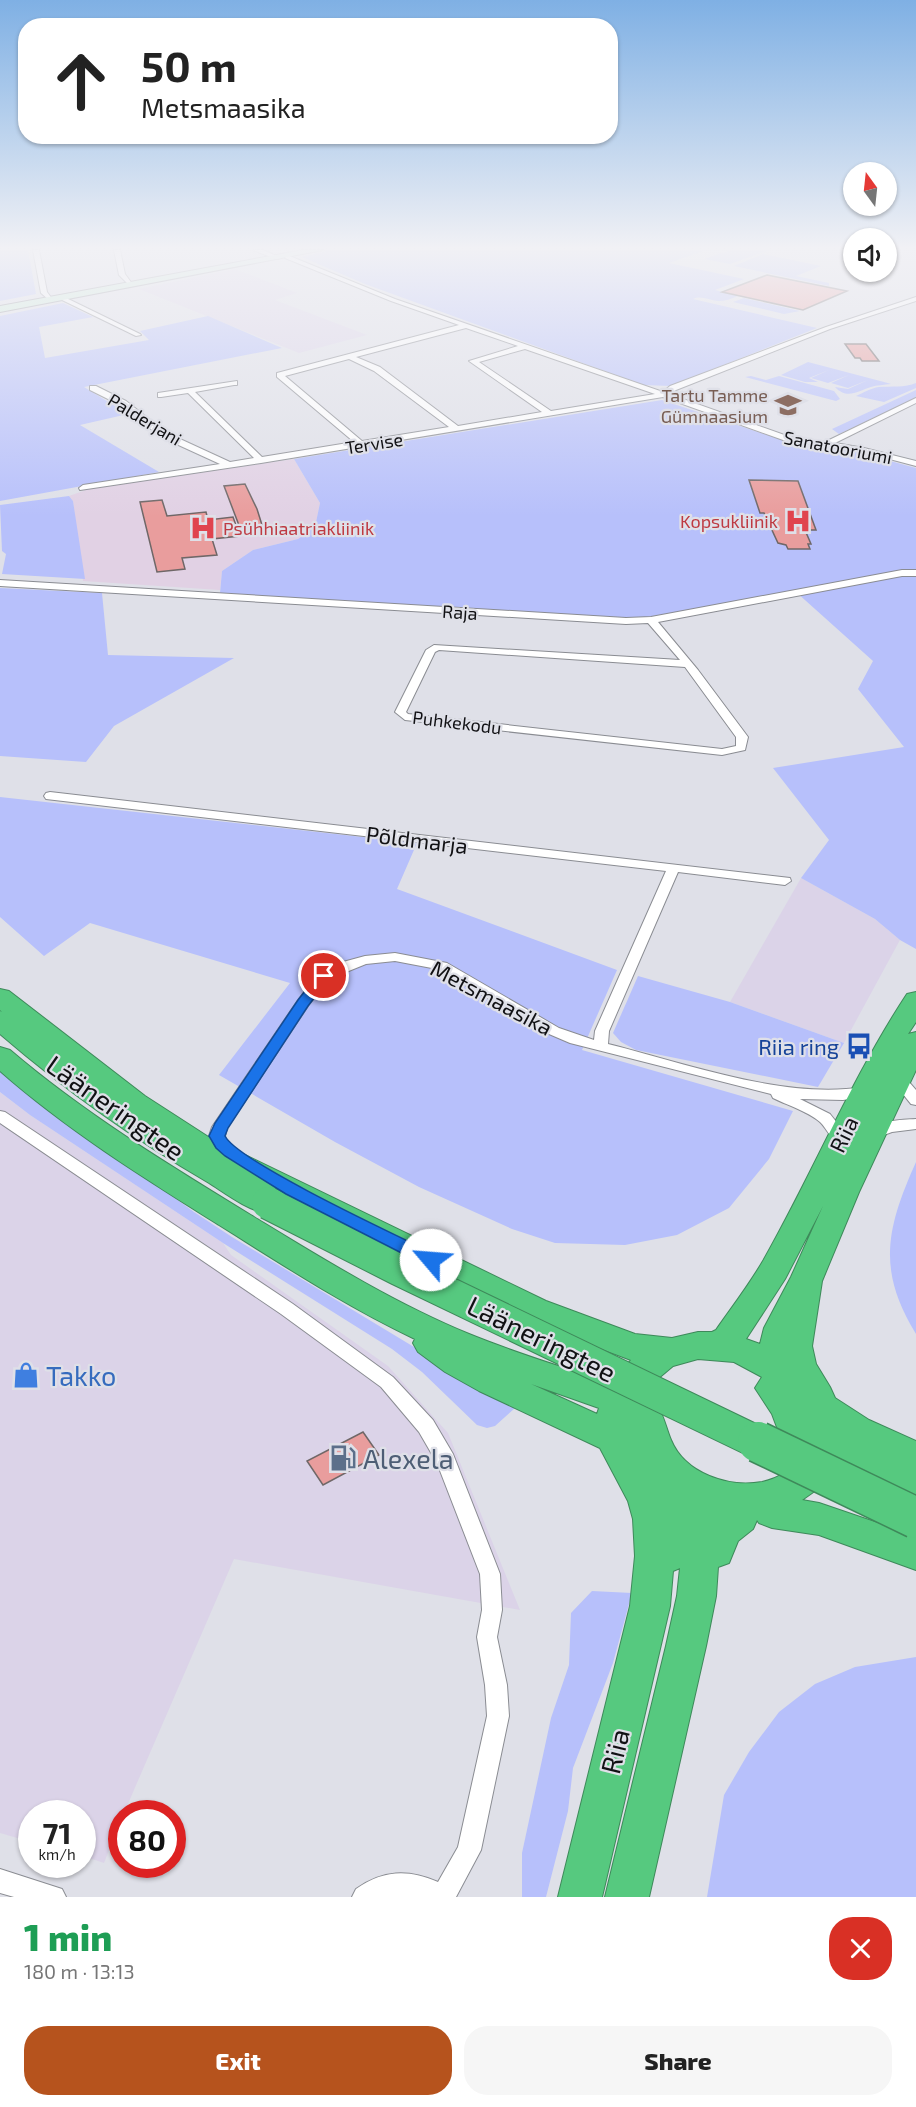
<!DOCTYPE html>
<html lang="en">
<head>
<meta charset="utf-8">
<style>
	:root { --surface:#fff; --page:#f6f6f6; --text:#222; --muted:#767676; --accent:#b6531d }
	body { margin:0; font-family:"Exo 2",sans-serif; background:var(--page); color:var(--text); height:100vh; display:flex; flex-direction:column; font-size:22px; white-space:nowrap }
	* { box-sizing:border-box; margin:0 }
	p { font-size:20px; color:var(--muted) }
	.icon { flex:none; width:33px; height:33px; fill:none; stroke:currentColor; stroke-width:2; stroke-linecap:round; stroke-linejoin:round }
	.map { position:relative; height:1897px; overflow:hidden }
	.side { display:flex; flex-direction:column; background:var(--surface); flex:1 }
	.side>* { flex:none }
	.guide { position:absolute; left:18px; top:18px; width:600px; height:126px; border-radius:24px; box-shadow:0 2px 4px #0004; background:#fff; color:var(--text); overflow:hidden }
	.needle { width:39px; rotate:345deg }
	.tools { position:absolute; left:843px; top:162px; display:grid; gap:12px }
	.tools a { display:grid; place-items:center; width:54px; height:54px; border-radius:50%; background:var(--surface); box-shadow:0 2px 4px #0004; font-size:30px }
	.speed { position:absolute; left:18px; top:1800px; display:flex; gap:12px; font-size:30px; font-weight:700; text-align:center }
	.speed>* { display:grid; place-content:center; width:78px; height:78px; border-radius:50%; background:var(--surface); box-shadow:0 2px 4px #0004; line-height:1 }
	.speed small { font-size:15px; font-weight:400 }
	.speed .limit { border:9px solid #d22; background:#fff; color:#111 }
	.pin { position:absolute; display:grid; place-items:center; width:51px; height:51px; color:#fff; margin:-26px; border:3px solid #fff; border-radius:50%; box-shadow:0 2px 6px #0007 }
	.me { position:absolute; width:66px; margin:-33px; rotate:297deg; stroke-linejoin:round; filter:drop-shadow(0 0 4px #0008) }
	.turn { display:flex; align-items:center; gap:21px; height:126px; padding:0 24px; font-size:27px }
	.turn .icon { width:78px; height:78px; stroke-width:2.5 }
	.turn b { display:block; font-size:42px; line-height:51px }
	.round { display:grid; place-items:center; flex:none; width:63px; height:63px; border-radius:24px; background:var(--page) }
	.head { display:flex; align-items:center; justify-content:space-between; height:102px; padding:0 24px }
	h1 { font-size:36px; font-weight:800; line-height:45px; color:#1e9e55 }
	.primary-button { display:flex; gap:12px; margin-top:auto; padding:12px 24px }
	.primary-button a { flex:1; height:69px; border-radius:24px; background:var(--accent); color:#fff; font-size:24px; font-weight:800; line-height:69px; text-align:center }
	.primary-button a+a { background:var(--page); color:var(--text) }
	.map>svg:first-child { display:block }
	.commercial { fill:#dbd3e8 }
	.medical { fill:#e1d1e4 }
	.green { fill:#b7c0fb }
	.building { fill:#e99d9d; stroke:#6f6767; stroke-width:1.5 }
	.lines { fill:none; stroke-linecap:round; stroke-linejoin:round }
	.street-casing { stroke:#8a8c92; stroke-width:2 }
	.secondary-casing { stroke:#8a8c92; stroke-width:2 }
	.highway-casing { stroke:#3e895a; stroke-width:2 }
	.street { fill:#fff; fill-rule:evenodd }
	.secondary { fill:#ccefd9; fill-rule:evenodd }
	.highway { fill:#56c97f; fill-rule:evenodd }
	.highway-bridge-far1-casing { stroke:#3e895a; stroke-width:34; stroke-linecap:butt }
	.highway-bridge-casing { stroke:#3e895a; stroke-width:43; stroke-linecap:butt }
	.highway-bridge-far1 { stroke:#56c97f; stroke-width:32 }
	.highway-bridge { stroke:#56c97f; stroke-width:40 }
	.route { fill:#1a73e8; stroke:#114b97; stroke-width:1.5 }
	.labels { text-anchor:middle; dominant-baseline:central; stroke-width:4.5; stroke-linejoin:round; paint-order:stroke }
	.far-education-label { font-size:18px; fill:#785e54; stroke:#dfe0e8; text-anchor:end }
	.far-street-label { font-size:18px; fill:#111114; stroke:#dfe0e8 }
	.far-health-label { font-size:18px; fill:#be3a42; stroke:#dfe0e8; text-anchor:end }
	.street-label { font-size:22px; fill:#111114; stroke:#dfe0e8 }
	.transit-label { font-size:22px; fill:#164399; stroke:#dfe0e8; text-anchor:end }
	.near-street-label { font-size:27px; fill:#111114; stroke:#dfe0e8 }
	.near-shop-label { font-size:27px; fill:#366cbe; stroke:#dfe0e8; text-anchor:start }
	.near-service-label { font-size:27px; fill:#4e5e75; stroke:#dfe0e8; text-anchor:start }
</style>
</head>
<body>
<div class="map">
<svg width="916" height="1897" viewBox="0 0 916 1897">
	<rect width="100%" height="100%" fill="#dfe0e8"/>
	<g class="commercial">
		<path d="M235 269 297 293 275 300 367 335 299 353 139 289Z"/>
		<path d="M801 878 875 919 900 940 844 1043 730 1002Z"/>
		<path d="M0 1092 30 1115 223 1243 231 1255 388 1366 448 1433 520 1610 234 1559 124 1813 122 1814 121 1820 104 1863 83 1856 82 1814H32L31 1842 0 1833Z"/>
	</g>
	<path class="medical" d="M294 459 320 503 315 527 298 539 253 550 222 571 220 590 83 581 73 501 69 496 89 489Z"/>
	<g class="green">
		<path d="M0 250H28L36 294 0 301Z"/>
		<path d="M330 250H706L669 263 744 279 715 290 738 296C731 299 725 301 718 301 709 300 701 295 693 299L817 328 671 386 643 385 365 284 302 257Z"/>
		<path d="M731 250H769L730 264 704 259Z"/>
		<path d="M763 254 821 266 796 276 829 283V286L734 266Z"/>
		<path d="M744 298 800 311 784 314 733 302Z"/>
		<path d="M63 303 93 317 39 327 45 358 149 340 140 331 208 316 282 348 84 387 128 414 80 425 159 472 0 501V316Z"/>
		<path d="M808 362 884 382 891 384C884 385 877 385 871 387 858 391 847 400 835 387L848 389 868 380 848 388 831 383 849 375 828 383 811 378 829 370 809 378 818 382H805L781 375Z"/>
		<path d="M751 376 766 380 779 376 834 391 840 399 836 401 745 377Z"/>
		<path d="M916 383V388L884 402 856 396C863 393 871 388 879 387 891 386 905 388 916 383Z"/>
		<path d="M916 390V398L839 434 832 429Z"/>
		<path d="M662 400 797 445 857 452 916 468V949L900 940 875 919 801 878 829 840 773 768 904 747 858 689 873 661 796 592 641 618 484 611 220 593 222 571 253 550 298 539 315 527 320 503 294 459Z"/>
		<path d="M69 496 73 501 85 579 2 574 6 554 2 551 0 505Z"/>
		<path d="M0 588 102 593 108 655 234 658 114 726 86 762 0 756Z"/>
		<path d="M0 797 417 843 397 889 617 970 582 1050 793 1111 769 1159 729 1208 677 1235 625 1245 555 1243 512 1229 419 1187 335 1142 219 1075 290 983 90 923 44 956 0 917Z"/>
		<path d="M638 976 730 1002 844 1043 818 1087 636 1050 621 1042 613 1033Z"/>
		<path d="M0 1068 194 1212 232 1237 515 1408 495 1426 487 1428 477 1425 422 1372 392 1349 223 1243 30 1115 0 1092Z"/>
		<path d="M916 1162V1334C876 1269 887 1227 916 1162Z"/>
		<path d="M592 1591 632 1593 613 1663 573 1768 568 1811 546 1897H522V1853L551 1718 569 1665 571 1613Z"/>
		<path d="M916 1657V1897H707L724 1795 749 1752 779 1712 815 1684 855 1667Z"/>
	</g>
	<g class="building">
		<path d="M767 275 847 291 803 310 722 292Z"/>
		<path d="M845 344H866L879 361H862L860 358H855Z"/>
		<path d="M749 480 798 481 816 530H805L811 544H808L810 549H788L786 545 778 543 764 513H760Z"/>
		<path d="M245 484 257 509 262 525 240 528 224 486Z"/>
		<path d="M162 500 167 516 206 512 208 520 233 517 240 536 212 539 217 555 182 558 185 569 157 572 140 502Z"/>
		<path d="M363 1432 379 1455 323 1485 307 1461Z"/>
	</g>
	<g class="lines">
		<g class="street-casing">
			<g id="street">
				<path d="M33 250H39L47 292 53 300H49L41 293Z"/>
				<path d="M114 250H120L125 274 133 285H129L119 275Z"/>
				<path d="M253 250H263L281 258 276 259Z"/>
				<path d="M287 255 395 299 663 392 670 386 826 327 916 297V301L830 329 676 390 669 394 790 437 825 442 916 398V403L835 443 864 448 916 461V466L863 452 786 441 663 397 261 463 80 490 79 488 83 485 220 464 161 437 120 405 90 390V386H96L126 401 167 433 230 462 254 458 188 393 161 397H158V393L237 381V385H234L195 392 262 457 354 442 277 377V373L459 325 391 301 285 258ZM466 328 518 346 469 361 542 412 458 426 380 367 356 357ZM525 349 655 394 551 411 479 362ZM349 359 374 371 449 427 362 441 285 376Z"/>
				<path d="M60 295 140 334 141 335 136 336 58 298Z"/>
				<path d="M902 570H916V576H902L658 622 698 670 748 737 745 750 722 755 405 720 395 712 426 650 434 645 680 660 648 623 626 624 0 586V580L626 618 651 617ZM439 650 685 667 736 737V746L722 749 408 714 406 712 435 652Z"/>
				<path d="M50 792 790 878 791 881 785 885 678 872 609 1031 608 1044C685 1063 785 1100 863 1087L868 1088 871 1092 868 1096 843 1100 800 1099 830 1114 850 1139 848 1143C832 1147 829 1130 820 1122 807 1111 787 1105 773 1098L771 1094 570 1043 549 1034 437 969 395 961 366 964 329 979 308 1006 227 1128 225 1136 227 1142 242 1154 240 1158C225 1162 214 1148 209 1136L212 1127 298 1000 319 973 343 962 365 956 395 953 447 963 559 1028 594 1040 595 1031 666 871 46 799 44 796 46 793Z"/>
				<path d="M897 1073 902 1074 916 1090V1105L911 1104 890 1078 892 1074Z"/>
				<path d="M0 1111 5 1112 293 1304 393 1377 433 1420 453 1454 500 1574 502 1610 497 1637 507 1685 509 1716 481 1850 456 1897H352L356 1889C383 1870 408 1869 438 1882L458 1847 487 1716 485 1685 477 1637 482 1610 480 1574 437 1463 419 1432 381 1387 281 1314 0 1123Z"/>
				<path d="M916 1119V1129L892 1132 873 1139 868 1138 865 1134C875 1120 901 1120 916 1119Z"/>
				<path d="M0 1869 62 1889 66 1897H14L0 1893Z"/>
			</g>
		</g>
		<g class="secondary-casing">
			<path id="secondary" d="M303 250H323L0 312V306Z"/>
		</g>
		<g class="highway-casing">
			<path id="highway" d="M0 989 9 991 145 1096 210 1138 546 1301 635 1334 672 1338 698 1332H712L716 1330C732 1307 749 1285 763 1261 813 1173 851 1079 907 994L916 992V1022L908 1034 916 1032V1070L859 1192 822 1281 812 1346 816 1364 830 1387 835 1398 869 1420 916 1441V1509L851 1487 846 1476 851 1466 841 1462 838 1470 827 1474 819 1488 802 1500 819 1503 916 1536V1570L819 1535 772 1528 759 1523 757 1520 753 1529 738 1541 729 1563 718 1567 716 1596 706 1646 649 1897H605L666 1646 677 1596 680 1568 673 1571 670 1606 602 1897H558L630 1606 635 1556 633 1519 628 1501 600 1448 479 1391 445 1372 418 1352 413 1343 415 1339C347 1307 283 1265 219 1225 144 1178 67 1130 0 1071V1047L10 1050C85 1114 169 1165 254 1217 323 1259 394 1303 469 1334 515 1353 564 1367 611 1384L631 1360 522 1319 280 1198 283 1203 279 1211C274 1212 270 1214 266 1213 247 1210 225 1193 209 1183 135 1140 65 1090 0 1034V1011L2 1012 0 1010ZM823 1206 791 1277 764 1328 760 1344 746 1339 785 1279ZM698 1359 734 1362 762 1377 755 1388 772 1414 787 1454 796 1459C790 1472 776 1479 762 1482 729 1488 685 1474 671 1440 666 1428 664 1416 657 1405L660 1399 655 1389 648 1387 673 1366ZM531 1384 599 1408 597 1414Z"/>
		</g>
		<use href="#street" class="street"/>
		<use href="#secondary" class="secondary"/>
		<use href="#highway" class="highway"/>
		<g class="highway-bridge-far1-casing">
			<path id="highway-bridge-far1" d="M268 1203 398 1269 761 1444"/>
		</g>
		<g class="highway-bridge-casing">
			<path id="highway-bridge" d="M758 1442 916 1518"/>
		</g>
		<use href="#highway-bridge-far1" class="highway-bridge-far1"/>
		<use href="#highway-bridge" class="highway-bridge"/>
	</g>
	<linearGradient id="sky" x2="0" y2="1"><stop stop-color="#7fb0e4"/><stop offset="0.48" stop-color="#f1f1f5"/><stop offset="1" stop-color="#f1f1f5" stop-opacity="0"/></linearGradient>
	<rect width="916" height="516" fill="url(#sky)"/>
	<path class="route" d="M324 972 331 976 308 1006 228 1128 225 1136C238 1162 402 1238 437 1255L439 1260 437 1265 431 1266 425 1265 286 1194 225 1156 216 1148 209 1136 215 1123 298 1000 319 973Z"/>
	<defs>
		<g id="school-bare" transform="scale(2.07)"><path d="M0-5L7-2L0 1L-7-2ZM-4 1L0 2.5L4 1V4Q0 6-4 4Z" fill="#8d6e63" stroke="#dfe0e8" stroke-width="2.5" paint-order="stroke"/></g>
		<g id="hospital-bare" transform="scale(2.07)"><path d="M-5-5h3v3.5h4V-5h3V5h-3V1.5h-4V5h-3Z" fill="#e0444e" stroke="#dfe0e8" stroke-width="2.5" paint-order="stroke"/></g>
		<g id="bus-bare" transform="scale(2.07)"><path d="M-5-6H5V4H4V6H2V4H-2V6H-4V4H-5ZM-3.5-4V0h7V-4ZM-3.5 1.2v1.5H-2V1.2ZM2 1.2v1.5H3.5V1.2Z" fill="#1a4fb4" stroke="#dfe0e8" stroke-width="2.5" paint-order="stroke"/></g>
		<g id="shop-bare" transform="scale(2.07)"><path d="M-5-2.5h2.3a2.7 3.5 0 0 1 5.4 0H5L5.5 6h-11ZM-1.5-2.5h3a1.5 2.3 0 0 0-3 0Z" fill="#3f7fe0" stroke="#dfe0e8" stroke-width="2.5" paint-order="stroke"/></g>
		<g id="fuel-bare" transform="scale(2.07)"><path d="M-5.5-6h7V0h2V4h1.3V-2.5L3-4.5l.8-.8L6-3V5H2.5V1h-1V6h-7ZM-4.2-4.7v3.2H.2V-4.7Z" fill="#5c6f8a" stroke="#dfe0e8" stroke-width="2.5" paint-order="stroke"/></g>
	</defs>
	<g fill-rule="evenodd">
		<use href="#school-bare" x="788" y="405"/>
		<use href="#hospital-bare" x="798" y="521"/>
		<use href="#hospital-bare" x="203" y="528"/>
		<use href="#bus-bare" x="859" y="1046"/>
		<use href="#shop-bare" x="26" y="1375"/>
		<use href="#fuel-bare" x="343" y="1458"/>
	</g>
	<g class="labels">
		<g class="far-education-label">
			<text x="768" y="395">Tartu Tamme<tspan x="768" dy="21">Gümnaasium</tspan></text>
		</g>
		<g class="far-street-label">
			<text transform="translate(145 419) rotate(31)">Palderjani</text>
			<text transform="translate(374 443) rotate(-9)">Tervise</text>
			<text transform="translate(838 447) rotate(11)">Sanatooriumi</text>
			<text transform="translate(460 612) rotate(4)">Raja</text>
			<text transform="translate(457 722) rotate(7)">Puhkekodu</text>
		</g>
		<g class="far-health-label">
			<text x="778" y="521">Kopsukliinik</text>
			<text x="223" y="528" text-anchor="start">Psühhiaatriakliinik</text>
		</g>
		<g class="street-label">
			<text transform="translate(417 839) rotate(7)">Põldmarja</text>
			<text transform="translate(492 997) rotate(28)">Metsmaasika</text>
			<text transform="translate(843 1134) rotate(-64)">Riia</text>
		</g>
		<g class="transit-label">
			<text x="839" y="1046">Riia ring</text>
		</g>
		<g class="near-street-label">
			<text transform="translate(116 1107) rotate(35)">Lääneringtee</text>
			<text transform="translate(542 1338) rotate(26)">Lääneringtee</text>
			<text transform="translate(614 1751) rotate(-76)">Riia</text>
		</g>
		<g class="near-shop-label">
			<text x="46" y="1375">Takko</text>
		</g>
		<g class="near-service-label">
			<text x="363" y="1458">Alexela</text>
		</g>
	</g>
</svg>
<div class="tools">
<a><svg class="needle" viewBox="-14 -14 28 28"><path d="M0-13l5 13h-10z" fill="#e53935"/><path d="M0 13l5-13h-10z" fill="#767676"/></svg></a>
<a><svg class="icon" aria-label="sound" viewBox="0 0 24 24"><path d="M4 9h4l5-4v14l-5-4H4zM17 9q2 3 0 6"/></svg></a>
</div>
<div class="speed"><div>71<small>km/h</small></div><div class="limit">80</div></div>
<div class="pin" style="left:324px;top:976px;background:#d93025"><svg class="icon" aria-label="arrive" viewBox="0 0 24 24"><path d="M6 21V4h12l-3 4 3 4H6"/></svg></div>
<svg class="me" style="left:431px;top:1260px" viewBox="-20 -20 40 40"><circle r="19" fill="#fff"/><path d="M0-13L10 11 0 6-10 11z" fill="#1a73e8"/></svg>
<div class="guide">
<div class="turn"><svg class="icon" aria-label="ahead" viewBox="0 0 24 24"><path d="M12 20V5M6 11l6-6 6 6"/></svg><div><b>50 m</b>Metsmaasika</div></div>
</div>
</div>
<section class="side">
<div class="head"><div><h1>1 min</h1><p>180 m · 13:13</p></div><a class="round" style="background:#d93025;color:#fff"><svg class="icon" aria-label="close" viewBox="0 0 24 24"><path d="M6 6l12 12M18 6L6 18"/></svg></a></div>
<div class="primary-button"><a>Exit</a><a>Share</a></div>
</section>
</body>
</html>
